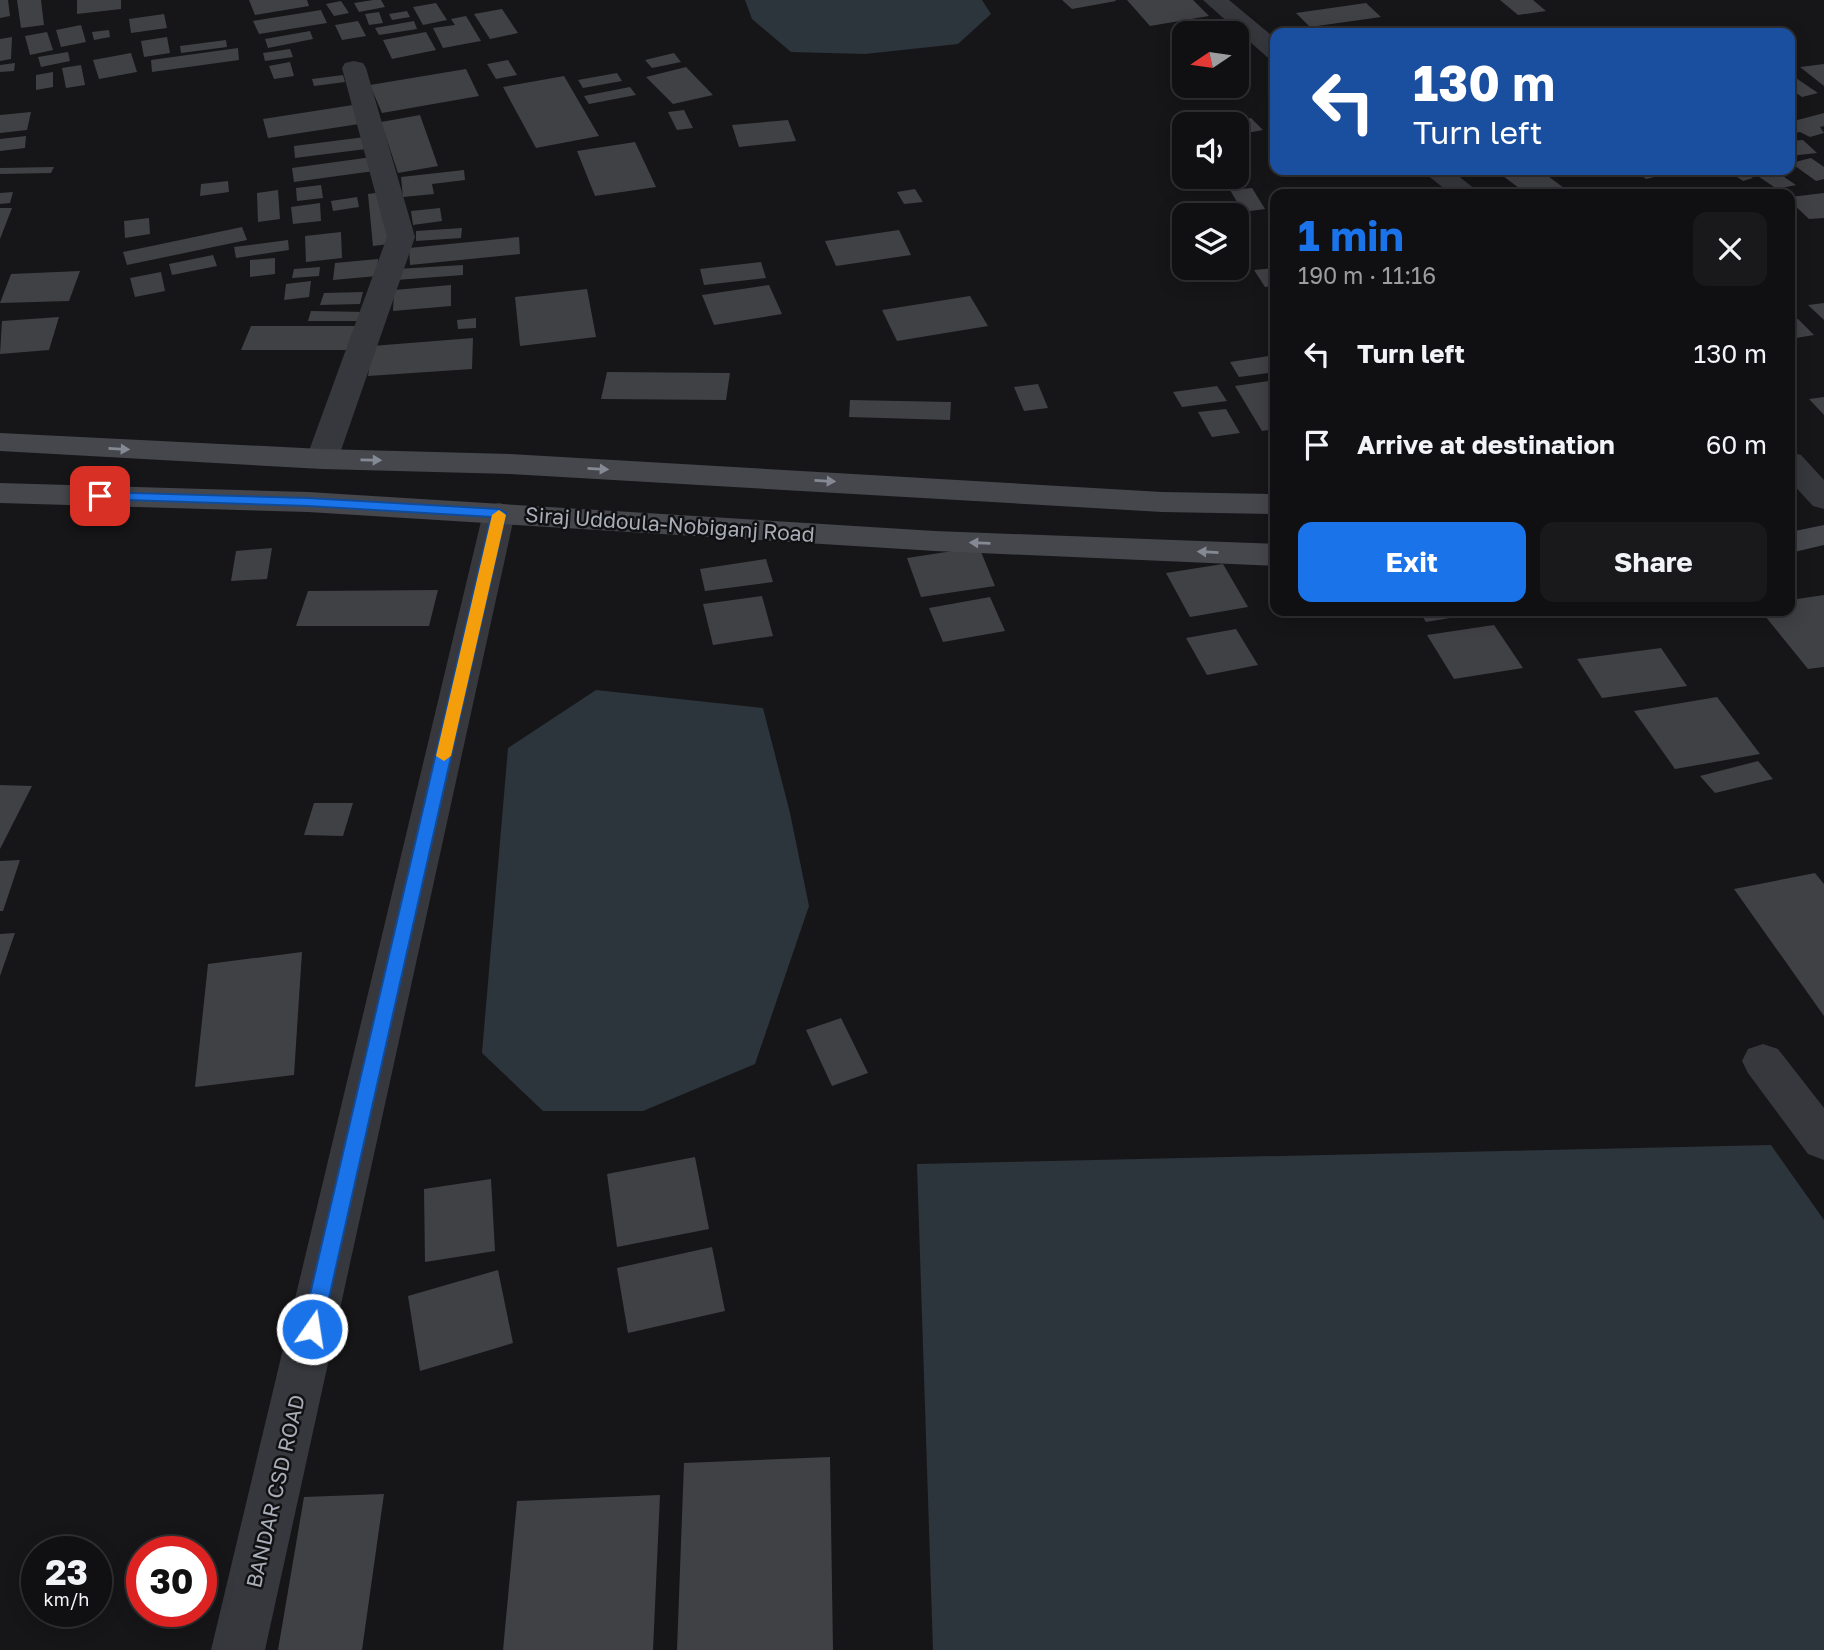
<!DOCTYPE html>
<html lang="en">
<head>
<meta charset="utf-8">
<style>
	:root { --surface:#101012; --page:#19191b; --text:#f1f3f6; --muted:#9c9d9f; --line:#303032; --accent:#1a73e8 }
	body { margin:0; font-family:"Golos Text",sans-serif; background:var(--page); color:var(--text); height:100vh; display:flex; flex-direction:column; font-size:26px; white-space:nowrap }
	* { box-sizing:border-box; margin:0 }
	p { font-size:23px; color:var(--muted) }
	.icon { flex:none; width:38px; height:38px; fill:none; stroke:currentColor; stroke-width:2; stroke-linecap:round; stroke-linejoin:round }
	.map { position:relative; flex:1; overflow:hidden }
	.drawer { position:absolute; left:1270px; top:189px; width:525px; height:427px; display:flex; flex-direction:column; background:var(--surface); border-radius:14px; box-shadow:0 4px 18px #0003,0 0 0 2px var(--line) }
	.drawer>* { flex:none }
	.hud { position:absolute; left:1270px; top:28px; width:525px; height:147px; border-radius:14px; box-shadow:0 4px 18px #0003,0 0 0 2px var(--line); background:#1a4fa0; color:#fff; overflow:hidden }
	.needle { width:46px; rotate:257deg }
	.buttons { position:absolute; left:1172px; top:21px; display:grid; gap:14px }
	.buttons a { display:grid; place-items:center; width:77px; height:77px; border-radius:14px; background:var(--surface); box-shadow:0 4px 18px #0003,0 0 0 2px var(--line); font-size:35px }
	.speed { position:absolute; left:21px; top:1536px; display:flex; gap:14px; font-size:35px; font-weight:700; text-align:center }
	.speed>* { display:grid; place-content:center; width:91px; height:91px; border-radius:50%; background:var(--surface); box-shadow:0 4px 18px #0003,0 0 0 2px var(--line); line-height:1 }
	.speed small { font-size:18px; font-weight:400 }
	.speed .limit { border:10px solid #d22; background:#fff; color:#111 }
	.pin { position:absolute; display:grid; place-items:center; width:60px; height:60px; color:#fff; margin:-30px; border-radius:14px; box-shadow:0 4px 10px #0006 }
	.me { position:absolute; width:77px; margin:-38px; rotate:13deg; stroke-linejoin:round; filter:drop-shadow(0 0 5px #0008) }
	.turn { display:flex; align-items:center; gap:24px; height:147px; padding:0 28px; font-size:32px }
	.turn .icon { width:91px; height:91px; stroke-width:2.5 }
	.turn b { display:block; font-size:49px; line-height:60px }
	.round { display:grid; place-items:center; flex:none; width:74px; height:74px; border-radius:14px; background:var(--page) }
	.overview { display:flex; align-items:center; justify-content:space-between; height:119px; padding:0 28px }
	h1 { font-size:42px; font-weight:700; line-height:52px; color:var(--accent) }
	.action { display:flex; gap:14px; margin-top:auto; padding:14px 28px }
	.action a { flex:1; height:80px; border-radius:14px; background:var(--accent); color:#fff; font-size:28px; font-weight:700; line-height:80px; text-align:center }
	.action a+a { background:var(--page); color:var(--text) }
	ul { padding:0; list-style:none }
	li { display:flex; align-items:center; gap:21px; height:91px; padding:0 28px }
	li div { flex:1 }
	li b { display:block; font-size:26px }
	li em { font-style:normal }
	.map>svg:first-child { display:block }
	.water { fill:#2c353c }
	.building { fill:#404145 }
	.lines { fill:none; stroke-linecap:round; stroke-linejoin:round }
	.minor { fill:#37383d; fill-rule:evenodd }
	.secondary { fill:#45474d; fill-rule:evenodd }
	.oneway { fill:#858993 }
	.route { fill:#1a73e8; stroke:#114b97; stroke-width:2 }
	.slow { fill:#f59e0b }
	.labels { text-anchor:middle; dominant-baseline:central; stroke-width:5; stroke-linejoin:round; paint-order:stroke }
	.street-label { font-size:21px; fill:#a8adb8; stroke:#111113 }
</style>
</head>
<body>
<div class="map">
<svg width="1824" height="1650" viewBox="0 0 1824 1650">
	<rect width="100%" height="100%" fill="#161618"/>
	<g class="water">
		<path d="M745 0H982L991 14 958 44 865 54 791 52 752 19Z"/>
		<path d="M596 690 763 708 790 813 809 906 755 1064 643 1111H543L482 1053 508 748Z"/>
		<path d="M1771 1145 1824 1220V1650H933L917 1164Z"/>
	</g>
	<g class="building">
		<path d="M0 0H8L10 16 0 18Z"/>
		<path d="M17 0H41L44 25 21 28Z"/>
		<path d="M77 0H121V9L77 14Z"/>
		<path d="M249 0H307L309 6 255 15Z"/>
		<path d="M373 0H381L385 7 359 12 354 3Z"/>
		<path d="M1062 0H1115L1116 1 1072 9Z"/>
		<path d="M1127 0H1193L1209 16 1150 26Z"/>
		<path d="M1500 0H1533L1546 11 1518 15Z"/>
		<path d="M341 1 349 13 334 16 326 4Z"/>
		<path d="M436 3 447 20 423 25 413 7Z"/>
		<path d="M1366 3 1381 17 1310 27 1296 13Z"/>
		<path d="M502 9 518 33 490 39 474 14Z"/>
		<path d="M321 10 327 23 259 34 253 21Z"/>
		<path d="M407 11 410 17 392 20 389 14Z"/>
		<path d="M379 12 383 23 369 25 365 14Z"/>
		<path d="M164 14 167 28 131 33 129 19Z"/>
		<path d="M466 16 481 41 443 48 433 28 455 25 451 19Z"/>
		<path d="M358 21 366 36 342 40 335 25Z"/>
		<path d="M414 21 417 29 379 35 375 28Z"/>
		<path d="M81 25 86 42 61 47 56 30Z"/>
		<path d="M1439 26 1448 33H1423L1418 29Z"/>
		<path d="M109 30 110 37 94 40 92 32Z"/>
		<path d="M310 31 313 39 268 48 265 39Z"/>
		<path d="M47 32 53 50 30 55 25 36Z"/>
		<path d="M426 32 436 50 392 59 383 40Z"/>
		<path d="M12 37 11 59 0 61V39Z"/>
		<path d="M167 37 170 53 144 57 141 41Z"/>
		<path d="M226 40 227 47 181 53 180 46Z"/>
		<path d="M238 48 239 60 152 72 151 60Z"/>
		<path d="M290 49 293 57 265 61 263 53Z"/>
		<path d="M68 52 70 61 41 67 38 57Z"/>
		<path d="M131 53 137 72 99 79 93 60Z"/>
		<path d="M674 53 681 62 652 68 645 60Z"/>
		<path d="M508 60 517 75 496 79 487 64Z"/>
		<path d="M290 62 294 76 274 79 269 66Z"/>
		<path d="M15 63 14 71 0 72V65Z"/>
		<path d="M1824 64V86L1800 67Z"/>
		<path d="M81 65 85 85 66 88 62 68Z"/>
		<path d="M686 67 713 95 673 104 646 77Z"/>
		<path d="M466 69 479 96 382 113 370 85Z"/>
		<path d="M53 72V87L36 90V75Z"/>
		<path d="M617 73 622 81 583 88 578 80Z"/>
		<path d="M1790 74 1818 93 1802 97 1790 89Z"/>
		<path d="M343 75 345 82 314 86 312 79Z"/>
		<path d="M564 76 599 136 536 148 503 87Z"/>
		<path d="M630 87 636 95 589 104 584 96Z"/>
		<path d="M353 105 359 124 268 138 263 119Z"/>
		<path d="M684 110 693 128 677 130 668 112Z"/>
		<path d="M31 112 27 130 0 133V115Z"/>
		<path d="M1824 113V126L1820 127 1824 133 1810 137 1800 132 1790 134V122Z"/>
		<path d="M420 115 438 166 398 173 381 122Z"/>
		<path d="M1251 118 1263 130 1241 134 1237 124 1230 122Z"/>
		<path d="M788 120 796 141 739 147 732 125Z"/>
		<path d="M26 136 25 148 0 151V139Z"/>
		<path d="M365 137 366 149 295 158 294 146Z"/>
		<path d="M1803 140 1817 153 1790 156V141Z"/>
		<path d="M635 142 656 187 595 196 577 151Z"/>
		<path d="M372 157 374 171 294 182 292 168Z"/>
		<path d="M1811 158 1824 167V179L1816 181 1791 163Z"/>
		<path d="M54 167 51 173 0 174V168Z"/>
		<path d="M464 170 465 180 432 184 434 194 403 197 401 177Z"/>
		<path d="M1495 170H1540L1564 188 1527 194Z"/>
		<path d="M1634 170H1680V171L1646 179Z"/>
		<path d="M1727 170H1741L1753 178 1743 181Z"/>
		<path d="M1749 170H1774L1796 185 1777 189Z"/>
		<path d="M228 181 229 192 200 196 201 184Z"/>
		<path d="M321 185 323 198 297 201 296 188Z"/>
		<path d="M1252 188 1265 209 1243 212 1230 190Z"/>
		<path d="M1431 188 1448 194H1409V193Z"/>
		<path d="M915 189 923 202 904 204 897 192Z"/>
		<path d="M278 190 280 219 258 222 257 193Z"/>
		<path d="M13 192 10 203 0 204V193Z"/>
		<path d="M384 192 389 244 373 246 368 194Z"/>
		<path d="M1824 193V218L1809 219 1790 201V197Z"/>
		<path d="M357 197 359 207 333 211 331 201Z"/>
		<path d="M320 203 321 221 293 224 291 207Z"/>
		<path d="M0 208H12L0 239Z"/>
		<path d="M440 208 442 221 413 225 411 211Z"/>
		<path d="M149 218 150 234 125 238 124 221Z"/>
		<path d="M242 227 247 240 127 265 123 252Z"/>
		<path d="M462 228 461 238 416 241V231Z"/>
		<path d="M899 230 911 255 836 266 825 241Z"/>
		<path d="M341 232 342 258 306 262 305 236Z"/>
		<path d="M519 237 520 254 410 265 409 248Z"/>
		<path d="M288 240 289 250 236 258 234 247Z"/>
		<path d="M213 255 217 266 172 275 169 264Z"/>
		<path d="M275 258V274L250 277V260Z"/>
		<path d="M378 259 377 276 333 280 335 263Z"/>
		<path d="M761 262 766 278 704 285 700 269Z"/>
		<path d="M463 265V275L396 280 397 269Z"/>
		<path d="M320 267 319 276 292 278 294 269Z"/>
		<path d="M1276 268V286L1265 287 1254 270Z"/>
		<path d="M80 271 69 301 0 303 11 274Z"/>
		<path d="M161 272 165 291 135 297 130 278Z"/>
		<path d="M311 281 309 297 284 300 286 284Z"/>
		<path d="M451 285V306L393 311 394 290Z"/>
		<path d="M769 285 782 314 714 325 702 295Z"/>
		<path d="M587 289 596 337 520 346 515 297Z"/>
		<path d="M363 292 360 304 320 305 324 293Z"/>
		<path d="M970 296 988 326 897 341 882 310Z"/>
		<path d="M1824 303V320L1808 305Z"/>
		<path d="M311 311 367 312 364 321H308Z"/>
		<path d="M59 317 49 350 0 354 2 321Z"/>
		<path d="M476 318V328L458 329 457 320Z"/>
		<path d="M1798 319 1814 335 1790 339V320Z"/>
		<path d="M251 326H357L349 350H241Z"/>
		<path d="M473 338 472 369 368 376 372 346Z"/>
		<path d="M1276 355V372L1239 377 1230 362Z"/>
		<path d="M607 372 730 373 726 400 601 399Z"/>
		<path d="M1276 380V429L1262 431 1235 386Z"/>
		<path d="M1038 384 1048 408 1024 411 1014 387Z"/>
		<path d="M1217 386 1227 401 1182 407 1173 392Z"/>
		<path d="M1824 397V415L1809 399Z"/>
		<path d="M850 400 951 402 950 420 849 417Z"/>
		<path d="M1226 409 1240 433 1212 437 1198 412Z"/>
		<path d="M979 547 995 586 921 597 907 558Z"/>
		<path d="M272 548 267 579 231 581 236 551Z"/>
		<path d="M766 559 773 582 705 591 700 569Z"/>
		<path d="M1223 564 1248 607 1190 617 1166 573Z"/>
		<path d="M438 590 429 626H296L308 591Z"/>
		<path d="M1824 595V667L1808 669 1761 611H1790V600Z"/>
		<path d="M762 596 773 636 713 645 703 604Z"/>
		<path d="M990 597 1005 631 943 642 929 608Z"/>
		<path d="M1419 611H1486V612L1426 622Z"/>
		<path d="M1494 625 1523 668 1454 679 1427 635Z"/>
		<path d="M1236 629 1258 665 1207 675 1186 638Z"/>
		<path d="M1661 648 1687 686 1602 698 1577 659Z"/>
		<path d="M1717 697 1760 754 1675 769 1634 711Z"/>
		<path d="M1758 761 1773 779 1715 793 1700 776Z"/>
		<path d="M0 785 32 786 0 849Z"/>
		<path d="M314 803H353L343 836 304 835Z"/>
		<path d="M20 860 3 911H0V861Z"/>
		<path d="M1815 873 1824 884V1016L1734 889Z"/>
		<path d="M15 933 0 976V934Z"/>
		<path d="M302 952 294 1075 195 1087 208 964Z"/>
		<path d="M841 1018 868 1073 832 1086 806 1030Z"/>
		<path d="M695 1157 709 1229 617 1247 607 1174Z"/>
		<path d="M491 1179 495 1251 425 1262 424 1189Z"/>
		<path d="M712 1247 725 1311 628 1333 617 1268Z"/>
		<path d="M498 1270 513 1343 420 1371 408 1296Z"/>
		<path d="M830 1457 833 1650H677L684 1463Z"/>
		<path d="M384 1494 362 1650H278L304 1497Z"/>
		<path d="M660 1495 653 1650H503L517 1501Z"/>
	</g>
	<g class="lines">
		<g class="minor">
			<path d="M1203 0H1229L1276 39V59L1267 57Z"/>
			<path d="M354 61 363 63 366 68 415 237 338 459 333 466 322 469 311 466 306 459 387 237 342 68 345 63Z"/>
			<path d="M1421 170H1451L1481 194H1451Z"/>
			<path d="M1790 452 1801 455 1824 480V509L1813 506 1790 481Z"/>
			<path d="M499 503 511 506 515 513 265 1650H211L483 513 487 506Z"/>
			<path d="M1763 1044 1778 1049 1824 1108V1160L1808 1154 1748 1073 1742 1061 1748 1049Z"/>
		</g>
		<g class="secondary">
			<path d="M0 433 322 449 510 454 1162 492 1276 494V514L1162 512 510 474 322 469 0 451Z"/>
			<path d="M0 483 308 492 935 531 1276 544V566L935 551 308 512 0 503Z"/>
			<path d="M1824 525V545L1790 553V532Z"/>
		</g>
	</g>
	<defs><path id="oneway-solid" d="M-6-.8H1V-3.2L6.5 0L1 3.2V.8H-6Z" transform="scale(1.75)"/></defs>
	<g class="oneway">
		<use href="#oneway-solid" transform="translate(119 449) rotate(3)"/>
		<use href="#oneway-solid" transform="translate(371 460) rotate(1)"/>
		<use href="#oneway-solid" transform="translate(598 469) rotate(3)"/>
		<use href="#oneway-solid" transform="translate(825 481) rotate(3)"/>
		<use href="#oneway-solid" transform="translate(980 543) rotate(-178)"/>
		<use href="#oneway-solid" transform="translate(1208 552) rotate(-177)"/>
	</g>
	<path class="route" d="M100 492 308 498 499 509 506 513 322 1329 319 1336 312 1338 305 1336 302 1329 491 517 308 506 96 499 94 496Z"/>
	<path class="slow" d="M499 510 506 515 451 756 444 761 436 756 492 515Z"/>
	<g class="labels">
		<g class="street-label">
			<text transform="translate(670 524) rotate(4)">Siraj Uddoula-Nobiganj Road</text>
			<text transform="translate(275 1491) rotate(-77)">BANDAR CSD ROAD</text>
		</g>
	</g>
</svg>
<div class="buttons">
<a><svg class="needle" viewBox="-14 -14 28 28"><path d="M0-13l5 13h-10z" fill="#e53935"/><path d="M0 13l5-13h-10z" fill="#9c9d9f"/></svg></a>
<a><svg class="icon" aria-label="sound" viewBox="0 0 24 24"><path d="M4 9h4l5-4v14l-5-4H4zM17 9q2 3 0 6"/></svg></a>
<a><svg class="icon" aria-label="layers" viewBox="0 0 24 24"><path d="M12 4l9 5-9 5-9-5zM3 14l9 5 9-5"/></svg></a>
</div>
<div class="speed"><div>23<small>km/h</small></div><div class="limit">30</div></div>
<div class="pin" style="left:100px;top:496px;background:#d93025"><svg class="icon" aria-label="arrive" viewBox="0 0 24 24"><path d="M6 21V4h12l-3 4 3 4H6"/></svg></div>
<svg class="me" style="left:312px;top:1329px" viewBox="-20 -20 40 40"><circle r="17" fill="#1a73e8" stroke="#fff" stroke-width="3"/><path d="M0-11L8 9 0 5-8 9z" fill="#fff"/></svg>
<div class="hud">
<div class="turn"><svg class="icon" aria-label="left" viewBox="0 0 24 24"><path d="M17 20v-9H6M10 6l-5 5 5 5"/></svg><div><b>130 m</b>Turn left</div></div>
</div>
<section class="drawer">
<div class="overview"><div><h1>1 min</h1><p>190 m · 11:16</p></div><a class="round"><svg class="icon" aria-label="close" viewBox="0 0 24 24"><path d="M6 6l12 12M18 6L6 18"/></svg></a></div>
<ul>
<li><svg class="icon" aria-label="left" viewBox="0 0 24 24"><path d="M17 20v-9H6M10 6l-5 5 5 5"/></svg><div><b>Turn left</b></div><em>130 m</em></li>
<li><svg class="icon" aria-label="arrive" viewBox="0 0 24 24"><path d="M6 21V4h12l-3 4 3 4H6"/></svg><div><b>Arrive at destination</b></div><em>60 m</em></li>
</ul>
<div class="action"><a>Exit</a><a>Share</a></div>
</section>
</div>
</body>
</html>
